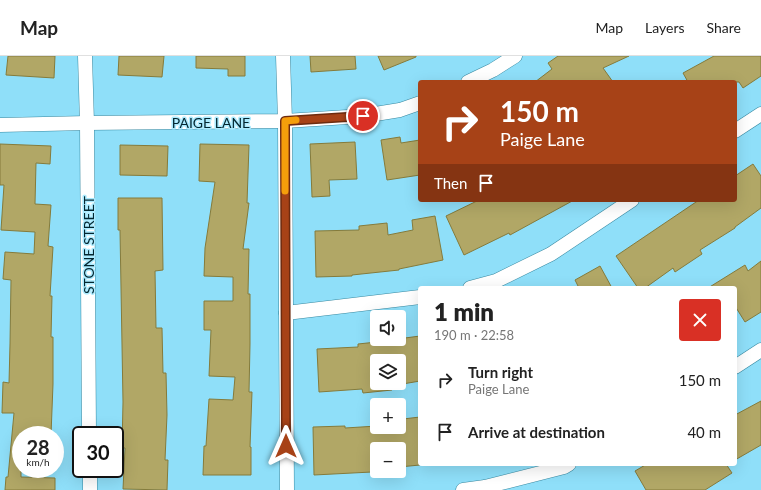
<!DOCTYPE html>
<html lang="en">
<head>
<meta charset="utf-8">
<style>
	:root { --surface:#fff; --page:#f6f6f6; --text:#222; --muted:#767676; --line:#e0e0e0 }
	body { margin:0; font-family:Lato,sans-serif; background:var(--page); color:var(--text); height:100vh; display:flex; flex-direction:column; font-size:15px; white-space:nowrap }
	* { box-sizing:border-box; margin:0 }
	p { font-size:13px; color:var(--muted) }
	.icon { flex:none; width:22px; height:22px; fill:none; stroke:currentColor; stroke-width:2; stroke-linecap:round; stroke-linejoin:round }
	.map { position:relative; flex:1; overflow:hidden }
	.sheet { position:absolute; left:418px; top:230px; width:319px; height:180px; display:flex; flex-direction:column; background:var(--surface); border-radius:4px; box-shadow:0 4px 16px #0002 }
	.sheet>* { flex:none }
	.top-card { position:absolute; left:418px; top:24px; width:319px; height:122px; border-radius:4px; box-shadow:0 4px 16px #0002; background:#a74217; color:#fff; overflow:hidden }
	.fabs { position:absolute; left:370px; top:254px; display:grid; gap:8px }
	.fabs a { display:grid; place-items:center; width:36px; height:36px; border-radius:4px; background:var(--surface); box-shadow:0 4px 16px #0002; font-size:20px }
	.speed { position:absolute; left:12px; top:370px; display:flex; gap:8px; font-size:20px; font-weight:700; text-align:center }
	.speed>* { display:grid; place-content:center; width:52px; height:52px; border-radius:50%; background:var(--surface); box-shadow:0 4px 16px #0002; line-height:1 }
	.speed small { font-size:10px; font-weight:400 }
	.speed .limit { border:2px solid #111; border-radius:6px; background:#fff; color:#111 }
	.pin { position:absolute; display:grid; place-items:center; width:34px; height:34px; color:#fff; margin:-17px; border:2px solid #fff; border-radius:50%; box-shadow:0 1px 4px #0007 }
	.me { position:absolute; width:44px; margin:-22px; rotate:0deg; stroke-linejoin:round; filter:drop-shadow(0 0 3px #0008) }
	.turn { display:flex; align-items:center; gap:14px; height:84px; padding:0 16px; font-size:18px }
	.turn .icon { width:52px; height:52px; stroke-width:2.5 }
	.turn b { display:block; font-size:28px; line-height:34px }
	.then { display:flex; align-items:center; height:38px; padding:0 16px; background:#0003; gap:8px; font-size:15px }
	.round { display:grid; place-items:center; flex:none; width:42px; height:42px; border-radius:4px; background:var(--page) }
	.overview { display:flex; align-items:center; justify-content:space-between; height:68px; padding:0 16px }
	h1 { font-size:24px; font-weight:800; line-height:30px }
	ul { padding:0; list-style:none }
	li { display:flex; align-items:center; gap:12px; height:52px; padding:0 16px }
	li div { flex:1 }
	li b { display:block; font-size:15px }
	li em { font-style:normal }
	header { display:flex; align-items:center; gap:24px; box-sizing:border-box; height:56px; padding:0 20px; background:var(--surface); border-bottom:1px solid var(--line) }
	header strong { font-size:19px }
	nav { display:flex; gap:22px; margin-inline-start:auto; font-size:14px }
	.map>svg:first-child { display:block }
	.building { fill:#b1a766; stroke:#857b3b; fill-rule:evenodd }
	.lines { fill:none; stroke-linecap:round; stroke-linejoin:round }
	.minor-casing { stroke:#3889a1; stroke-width:15 }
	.minor { stroke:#fff; stroke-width:14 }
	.route-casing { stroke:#6d2b0f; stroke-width:10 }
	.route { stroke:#a74217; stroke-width:7 }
	.slow { stroke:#f59e0b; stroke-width:7 }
	.labels { text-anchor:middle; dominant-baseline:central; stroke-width:3; stroke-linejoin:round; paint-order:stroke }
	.street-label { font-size:14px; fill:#032630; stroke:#abeafe }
</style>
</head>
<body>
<header>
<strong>Map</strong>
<nav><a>Map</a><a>Layers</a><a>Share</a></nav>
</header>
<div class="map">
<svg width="761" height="434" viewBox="0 0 761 434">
	<rect width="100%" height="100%" fill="#8fdff9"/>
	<g class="building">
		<path d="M8 0H55L54 22 6 19Z"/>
		<path d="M119 0H164L162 21 118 19Z"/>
		<path d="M196 0H245V20H228V13L196 12Z"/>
		<path d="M310 0H355L356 13 311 16Z"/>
		<path d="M378 0H416V1L384 14Z"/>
		<path d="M558 0H629L603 12 613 26H535L552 13 548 7Z"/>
		<path d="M714 0H761V20L743 32 739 26H688L683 17Z"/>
		<path d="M400 81 401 87 420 84V119L387 124 381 84Z"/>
		<path d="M355 86 357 123 329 124 330 140 312 141 310 88Z"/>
		<path d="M0 88 51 90 50 108 36 107 35 148 51 149 48 190 53 191 50 240H52L51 281H53V328L51 379H21V421L55 422V434H5L6 421H8L14 357H2L3 326 9 327 10 288 11 224 3 223 5 196 34 198 35 176 1 174 4 129H0Z"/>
		<path d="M200 88 249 89 247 147H249L243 193H249L248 238H250V288L249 336H252L250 391H251V419H203L204 390H206L209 343 233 344 235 321 209 320 211 274H204V245H233V221L204 220 205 192 215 126 199 125Z"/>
		<path d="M120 89 168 90 167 120 120 119Z"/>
		<path d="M753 108 761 120V152L735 171V172L700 194 702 198 675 216 673 212 645 232H638L616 200 699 144H735V120Z"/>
		<path d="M118 142H162L163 214 155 215 156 272H162L163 317H166L167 359 165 404H168L167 434 123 433 125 392H122L123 346 120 174H118Z"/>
		<path d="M479 144H574L510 179 509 177 464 199 446 160Z"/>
		<path d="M435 160 443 204 399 213V214L352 219V220L316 221 315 175 359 174V170L387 167 388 179 413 174 412 164Z"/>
		<path d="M761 205V256L745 266 735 250V232H708L745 209 748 215Z"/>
		<path d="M600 210 612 232H579L575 224Z"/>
		<path d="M420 280V325L391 330 392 334 363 337 362 333 319 336 317 293 358 291V288L405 283V282ZM377 305H399V327H377Z"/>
		<path d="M761 345V389L735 404V359Z"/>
		<path d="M420 361V409L399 411V393H377V415H391L314 419 313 371 345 370V372L377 370 404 371 403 363Z"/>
		<path d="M647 408H726L732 417 705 434H646L635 415Z"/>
	</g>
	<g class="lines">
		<g class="minor-casing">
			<g id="minor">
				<path d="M85 0 87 67 89 379"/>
				<path d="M283 0 285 65 287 434"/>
				<path d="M468 26 493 14 515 0"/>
				<path d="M0 69 87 67 285 65 363 60 400 54 420 47"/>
				<path d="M735 75 761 58"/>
				<path d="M470 232 496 225 551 198 632 144"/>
				<path d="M286 257 420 241"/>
				<path d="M735 311 761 294"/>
				<path d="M90 413V434"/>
				<path d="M463 434 485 431 564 411 569 408"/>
			</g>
		</g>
		<use href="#minor" class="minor"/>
	</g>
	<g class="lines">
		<g class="route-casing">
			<path id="route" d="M286 390 285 65 363 60"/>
		</g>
		<use href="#route" class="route"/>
		<path class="slow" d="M285 135V65L296 64"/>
	</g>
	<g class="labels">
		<g class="street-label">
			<text x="211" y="66">PAIGE LANE</text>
			<text transform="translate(88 189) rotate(-90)">STONE STREET</text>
		</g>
	</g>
</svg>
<div class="fabs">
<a><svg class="icon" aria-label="sound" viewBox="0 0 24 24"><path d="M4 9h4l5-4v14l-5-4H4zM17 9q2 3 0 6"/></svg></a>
<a><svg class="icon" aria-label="layers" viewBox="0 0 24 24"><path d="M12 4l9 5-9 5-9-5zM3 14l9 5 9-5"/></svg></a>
<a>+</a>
<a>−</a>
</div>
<div class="speed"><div>28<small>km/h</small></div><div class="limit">30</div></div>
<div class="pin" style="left:363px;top:60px;background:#d93025"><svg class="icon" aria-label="arrive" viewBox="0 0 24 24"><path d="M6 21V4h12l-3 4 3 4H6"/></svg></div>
<svg class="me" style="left:286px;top:390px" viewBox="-20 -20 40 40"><path d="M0-17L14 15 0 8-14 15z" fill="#a74217" stroke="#fff" stroke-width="4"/></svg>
<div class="top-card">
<div class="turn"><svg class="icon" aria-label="right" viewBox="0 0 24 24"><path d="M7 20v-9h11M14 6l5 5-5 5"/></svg><div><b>150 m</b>Paige Lane</div></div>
<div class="then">Then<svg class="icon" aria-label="arrive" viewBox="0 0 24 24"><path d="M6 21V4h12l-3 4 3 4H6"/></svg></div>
</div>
<section class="sheet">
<div class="overview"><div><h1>1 min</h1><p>190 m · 22:58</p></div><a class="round" style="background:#d93025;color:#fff"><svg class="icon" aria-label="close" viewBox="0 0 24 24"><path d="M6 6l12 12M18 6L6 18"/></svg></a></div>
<ul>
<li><svg class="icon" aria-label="right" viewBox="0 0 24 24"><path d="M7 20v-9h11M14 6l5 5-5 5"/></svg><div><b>Turn right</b><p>Paige Lane</p></div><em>150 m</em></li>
<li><svg class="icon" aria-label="arrive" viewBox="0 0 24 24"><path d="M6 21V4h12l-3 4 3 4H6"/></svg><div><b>Arrive at destination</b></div><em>40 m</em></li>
</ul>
</section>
</div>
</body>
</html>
